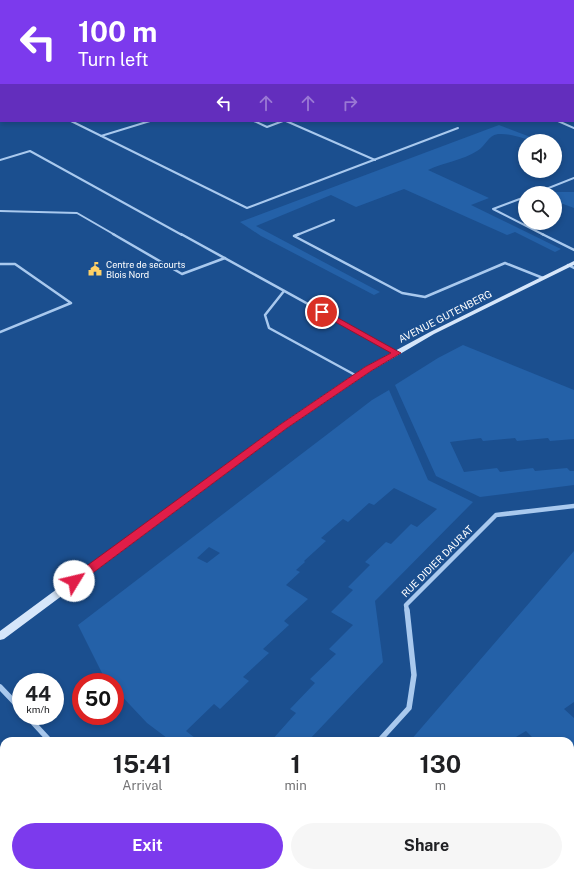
<!DOCTYPE html>
<html lang="en">
<head>
<meta charset="utf-8">
<style>
	:root { --surface:#fff; --page:#f6f6f6; --text:#202124; --muted:#757577; --accent:#7c3aed }
	body { margin:0; font-family:"Public Sans",sans-serif; background:var(--page); color:var(--text); height:100vh; display:flex; flex-direction:column; font-size:15px; white-space:nowrap }
	* { box-sizing:border-box; margin:0 }
	p { font-size:13px; color:var(--muted) }
	.icon { flex:none; width:22px; height:22px; fill:none; stroke:currentColor; stroke-width:2; stroke-linecap:round; stroke-linejoin:round }
	.map { position:relative; flex:1; overflow:hidden }
	.drawer { position:absolute; left:0px; top:737px; width:574px; height:140px; display:flex; flex-direction:column; background:var(--surface); border-radius:12px 12px 0 0; box-shadow:0 2px 6px #0003 }
	.drawer>* { flex:none }
	.hud { position:absolute; left:0px; top:0px; width:574px; height:122px; box-shadow:0 2px 6px #0003; background:#7c3aed; color:#fff; overflow:hidden }
	.fabs { position:absolute; left:518px; top:134px; display:grid; gap:8px }
	.fabs a { display:grid; place-items:center; width:44px; height:44px; border-radius:50%; background:var(--surface); box-shadow:0 2px 6px #0003; font-size:20px }
	.speed { position:absolute; left:12px; top:673px; display:flex; gap:8px; font-size:20px; font-weight:700; text-align:center }
	.speed>* { display:grid; place-content:center; width:52px; height:52px; border-radius:50%; background:var(--surface); box-shadow:0 2px 6px #0003; line-height:1 }
	.speed small { font-size:10px; font-weight:400 }
	.speed .limit { border:6px solid #d22; background:#fff; color:#111 }
	.pin { position:absolute; display:grid; place-items:center; width:34px; height:34px; color:#fff; margin:-17px; border:2px solid #fff; border-radius:50%; box-shadow:0 1px 4px #0007 }
	.me { position:absolute; width:44px; margin:-22px; rotate:54deg; stroke-linejoin:round; filter:drop-shadow(0 0 3px #0008) }
	.turn { display:flex; align-items:center; gap:14px; height:84px; padding:0 12px; font-size:18px }
	.turn .icon { width:52px; height:52px; stroke-width:2.5 }
	.turn b { display:block; font-size:28px; line-height:34px }
	.lanes { display:flex; align-items:center; height:38px; padding:0 12px; background:#0003; justify-content:center; gap:20px; direction:ltr }
	.lanes .off { opacity:.35 }
	.eta { display:flex; justify-content:space-evenly; align-items:center; height:68px; text-align:center }
	.eta b { font-size:24px; font-weight:700; line-height:28px }
	.primary-button { display:flex; gap:8px; margin-top:auto; padding:8px 12px }
	.primary-button a { flex:1; height:46px; border-radius:24px; background:var(--accent); color:#fff; font-size:16px; font-weight:700; line-height:46px; text-align:center }
	.primary-button a+a { background:var(--page); color:var(--text) }
	.map>svg:first-child { display:block }
	.green { fill:#2461a8; fill-rule:evenodd }
	.lines { fill:none; stroke-linecap:round; stroke-linejoin:round }
	.service-far2 { stroke:#a9c9ee; stroke-width:1.5 }
	.service-far1 { stroke:#a9c9ee; stroke-width:2 }
	.service { stroke:#a9c9ee; stroke-width:2.5 }
	.minor-far1 { stroke:#a9c9ee; stroke-width:4.5 }
	.minor { stroke:#a9c9ee; stroke-width:5.5 }
	.secondary { fill:#d6e6fa; fill-rule:evenodd }
	.route { fill:#e11d48; stroke:#92132f }
	.labels { text-anchor:middle; dominant-baseline:central; stroke-width:4; stroke-linejoin:round; paint-order:stroke }
	.far-poi-label { font-size:9px; fill:#fff; stroke:#1b4f8f; text-anchor:start }
	.street-label { font-size:10px; fill:#fff; stroke:#1b4f8f }
</style>
</head>
<body>
<div class="map">
<svg width="574" height="877" viewBox="0 0 574 877">
	<rect width="100%" height="100%" fill="#1b4f8f"/>
	<g class="green">
		<path d="M499 125 541 141C526 141 513 133 498 134 487 136 486 146 477 151 464 160 442 163 428 170L489 198 471 205 561 249 555 252 515 232 507 235 404 189 356 207 331 195 256 226 380 292 374 295 261 236 240 222Z"/>
		<path d="M555 192H574V208L555 201V193H553Z"/>
		<path d="M463 345 574 390V439L550 441 548 438 517 441 515 438 483 441 481 438 450 442 464 472 497 468 500 472 533 468 535 471 567 468 570 471H574V485L480 497 436 476 395 385 438 358Z"/>
		<path d="M389 390 428 480 473 502 375 601 383 662 308 741H271L296 713 290 709 315 683 310 679 336 654 329 649 353 625 331 612 353 590 348 587 370 565 365 562 386 542 391 544 411 524 417 527 437 509 394 488 374 505 369 503 348 522 343 519 321 538 326 541 304 561 305 562 296 570 300 572 286 585 308 599 284 621 289 625 263 649 269 653 243 677 249 681 220 709 214 704 186 731 199 741H171L147 723 115 689V682H109L104 677 78 625 329 433 372 400ZM209 547 220 553 207 563 197 558Z"/>
		<path d="M574 551V702L564 709 574 718V778L570 774V741H536L526 731 509 741H410Z"/>
		<path d="M0 755 4 756V873H120V877H0Z"/>
		<path d="M574 817V877H415L421 873H570V820Z"/>
		<path d="M298 873H396L399 877H294Z"/>
	</g>
	<g class="lines">
		<g class="service-far2">
			<path d="M511 0 515 1"/>
			<path d="M564 1 568 0"/>
		</g>
		<g class="service-far1">
			<path d="M71 121 247 208 458 128"/>
			<path d="M254 121 267 127 283 121"/>
			<path d="M286 121 375 160"/>
			<path d="M558 121 574 128"/>
			<path d="M101 136 150 121"/>
			<path d="M0 160 30 151 182 235"/>
			<path d="M536 193 574 178"/>
			<path d="M525 197 493 209 544 235"/>
			<path d="M0 211 77 213 115 235"/>
			<path d="M297 235 334 220"/>
		</g>
		<g class="service">
			<path d="M113 234 182 274 225 258"/>
			<path d="M181 234 397 353"/>
			<path d="M299 234 294 236 402 293 425 297 505 263 543 278"/>
			<path d="M542 234 574 250"/>
			<path d="M0 264H15L71 303 0 332"/>
			<path d="M568 265 574 268"/>
			<path d="M284 291 265 315 269 328 357 376"/>
		</g>
		<path class="minor-far1" d="M407 611 406 605 496 515 574 506"/>
		<g class="minor">
			<path d="M0 687 21 709"/>
			<path d="M27 716 50 741"/>
			<path d="M379 741 409 708 414 675 407 610"/>
			<path d="M233 873 239 877"/>
			<path d="M254 877 258 873"/>
		</g>
		<path class="secondary" d="M574 261V265L434 334 371 371 287 428 4 639 0 640V631L281 424 365 367 430 332Z"/>
	</g>
	<path class="route" d="M322 309 401 353 371 371 287 428 78 584H70L69 581 70 578 281 424 365 367 391 353 319 313V310Z"/>
	<defs>
		<g id="civic-bare" transform="scale(1.08)"><path d="M-.6-6.5H3V-4.5H.6V-3L4-1V1h2V6H-6V1h2V-1L-.6-3ZM-1.2 2.5V6h2.4V2.5Z" fill="#ffd166" stroke="#1b4f8f" stroke-width="2.5" paint-order="stroke"/></g>
	</defs>
	<g fill-rule="evenodd">
		<use href="#civic-bare" x="95" y="269"/>
	</g>
	<g class="labels">
		<g class="far-poi-label">
			<text x="106" y="264">Centre de secourts<tspan x="106" dy="10">Blois Nord</tspan></text>
		</g>
		<g class="street-label">
			<text transform="translate(445 316) rotate(-27)">AVENUE GUTENBERG</text>
			<text transform="translate(437 561) rotate(-45)">RUE DIDIER DAURAT</text>
		</g>
	</g>
</svg>
<div class="fabs">
<a><svg class="icon" aria-label="sound" viewBox="0 0 24 24"><path d="M4 9h4l5-4v14l-5-4H4zM17 9q2 3 0 6"/></svg></a>
<a><svg class="icon" aria-label="search" viewBox="0 0 24 24"><circle cx="10" cy="10" r="6"/><path d="M15 15l6 6"/></svg></a>
</div>
<div class="speed"><div>44<small>km/h</small></div><div class="limit">50</div></div>
<div class="pin" style="left:322px;top:312px;background:#d93025"><svg class="icon" aria-label="arrive" viewBox="0 0 24 24"><path d="M6 21V4h12l-3 4 3 4H6"/></svg></div>
<svg class="me" style="left:74px;top:581px" viewBox="-20 -20 40 40"><circle r="19" fill="#fff"/><path d="M0-13L10 11 0 6-10 11z" fill="#e11d48"/></svg>
<div class="hud">
<div class="turn"><svg class="icon" aria-label="left" viewBox="0 0 24 24"><path d="M17 20v-9H6M10 6l-5 5 5 5"/></svg><div><b>100 m</b>Turn left</div></div>
<div class="lanes"><svg class="icon" aria-label="left" viewBox="0 0 24 24"><path d="M17 20v-9H6M10 6l-5 5 5 5"/></svg><svg class="icon off" aria-label="ahead" viewBox="0 0 24 24"><path d="M12 20V5M6 11l6-6 6 6"/></svg><svg class="icon off" aria-label="ahead" viewBox="0 0 24 24"><path d="M12 20V5M6 11l6-6 6 6"/></svg><svg class="icon off" aria-label="right" viewBox="0 0 24 24"><path d="M7 20v-9h11M14 6l5 5-5 5"/></svg></div>
</div>
<section class="drawer">
<div class="eta">
<div><b>15:41</b><p>Arrival</p></div>
<div><b>1</b><p>min</p></div>
<div><b>130</b><p>m</p></div>
</div>
<div class="primary-button"><a>Exit</a><a>Share</a></div>
</section>
</div>
</body>
</html>
